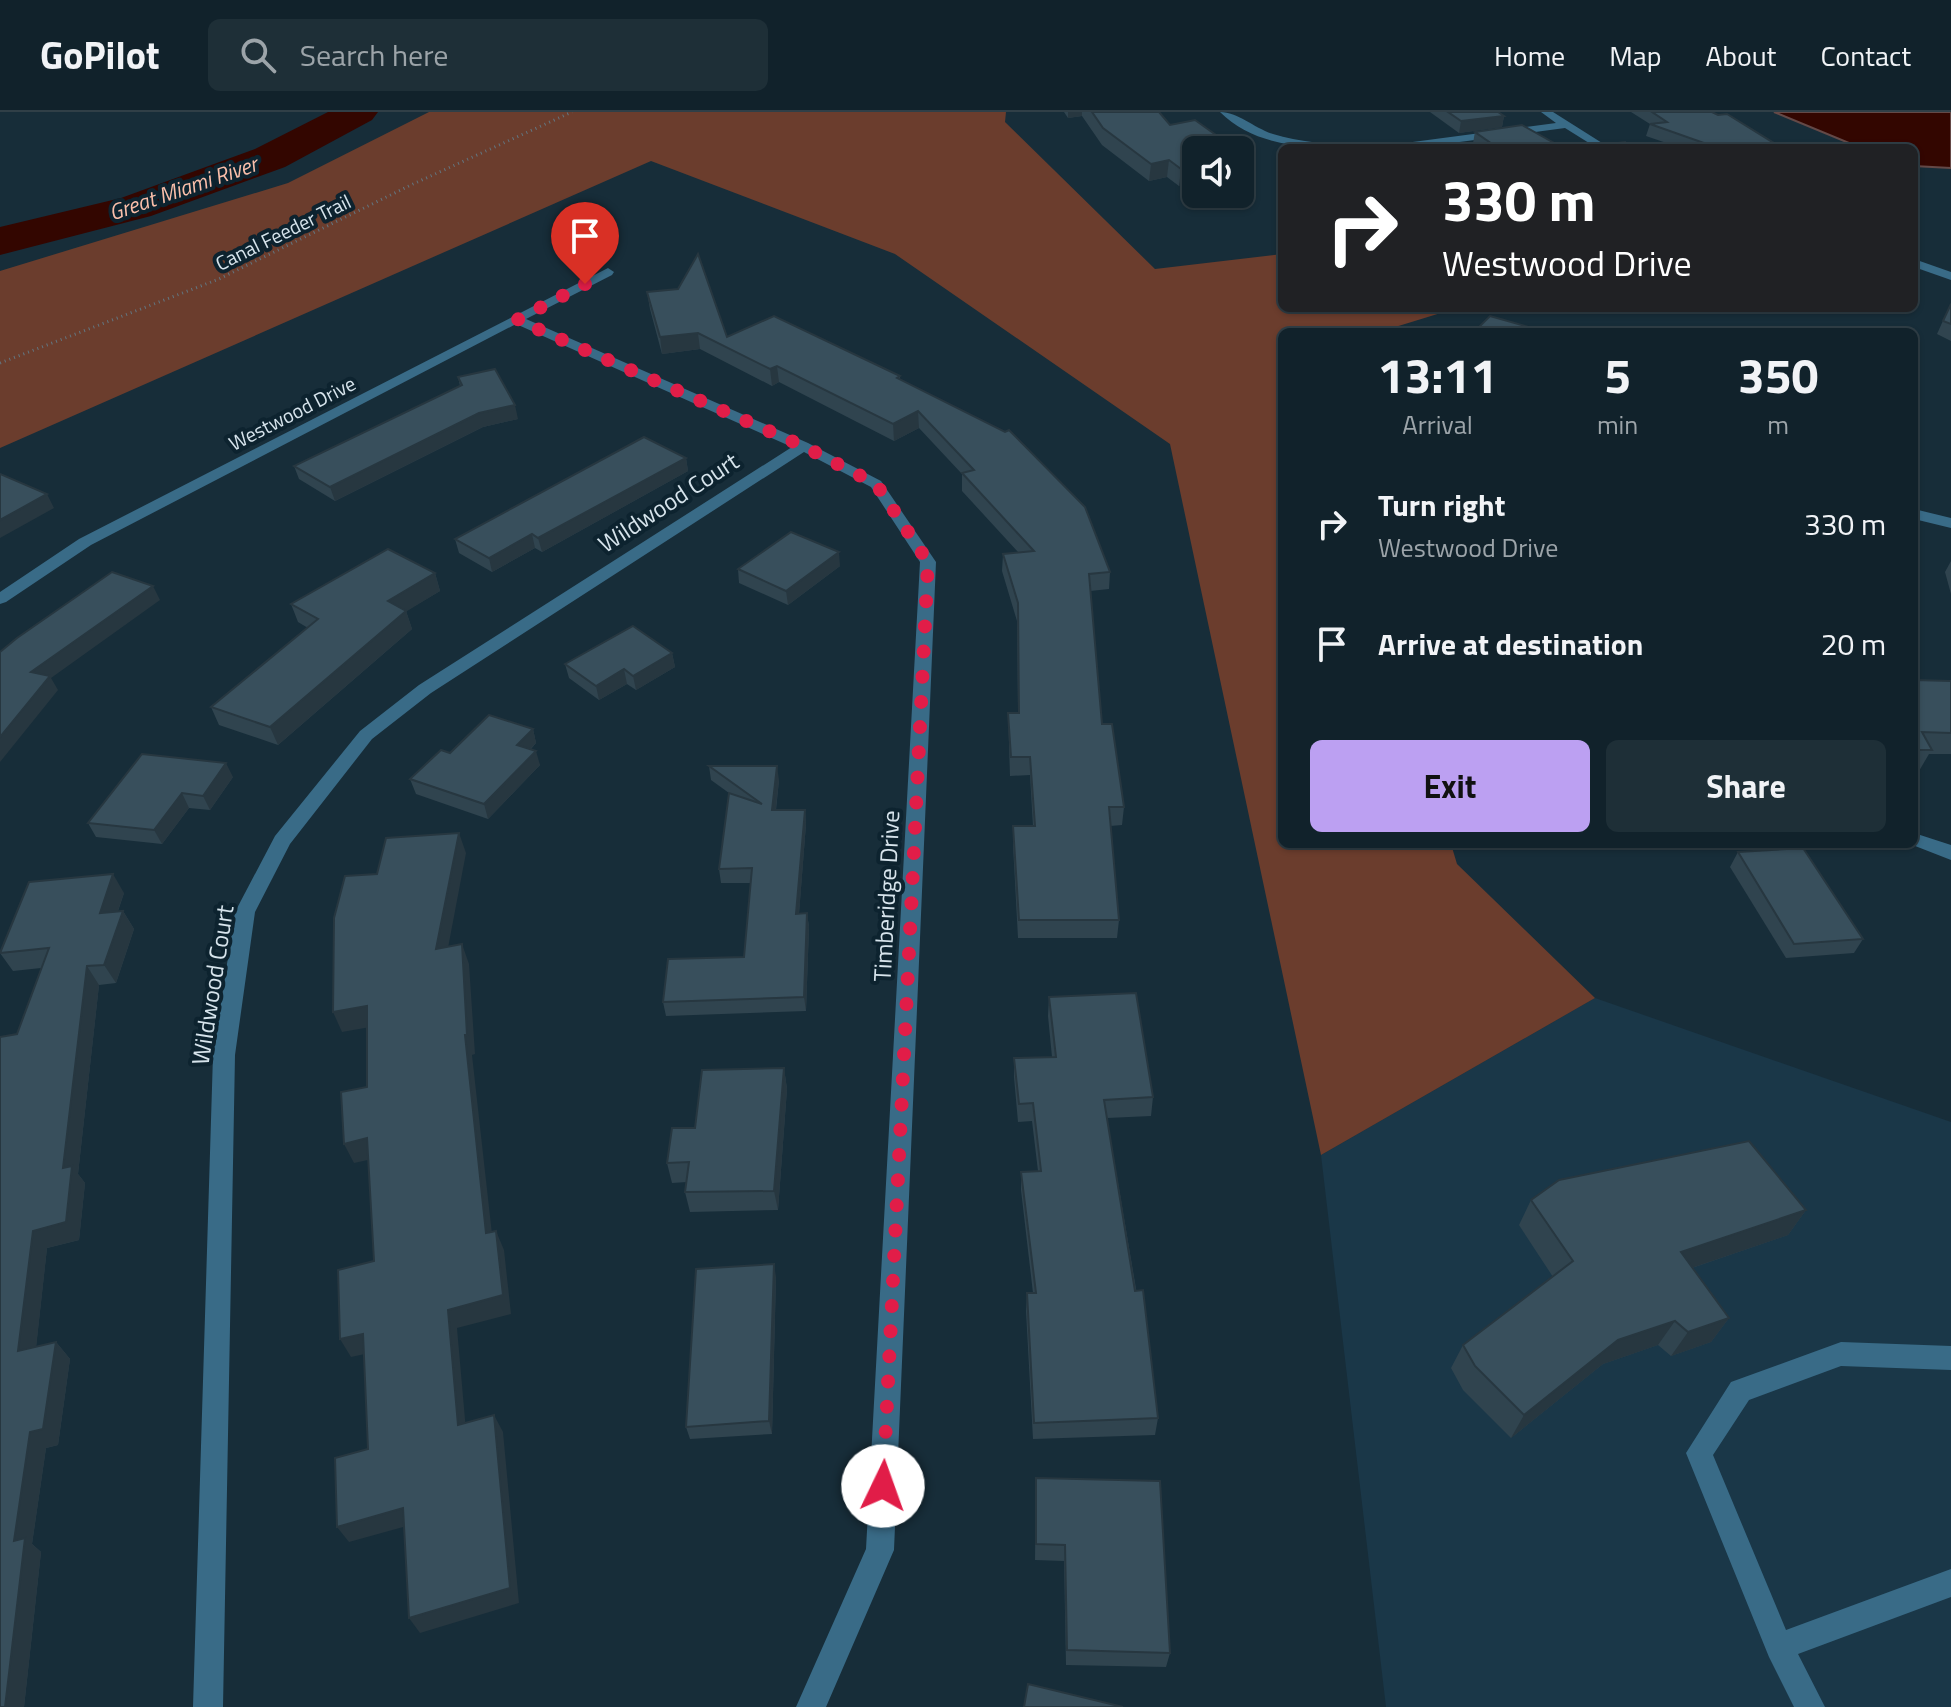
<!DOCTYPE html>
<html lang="en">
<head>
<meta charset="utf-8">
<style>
	:root { --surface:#11222b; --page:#1e2f37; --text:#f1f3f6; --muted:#9ca4a9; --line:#303f47; --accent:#bca0f2 }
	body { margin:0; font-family:"Titillium Web",sans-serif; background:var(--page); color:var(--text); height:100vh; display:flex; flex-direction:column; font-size:30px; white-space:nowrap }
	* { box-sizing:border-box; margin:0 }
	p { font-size:26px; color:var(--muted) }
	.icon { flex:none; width:44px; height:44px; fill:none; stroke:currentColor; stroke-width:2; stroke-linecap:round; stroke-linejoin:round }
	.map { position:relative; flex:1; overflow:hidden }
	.sheet { position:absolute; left:1278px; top:216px; width:640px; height:520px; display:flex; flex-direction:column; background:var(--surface); border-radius:12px; box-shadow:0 2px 6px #0004,0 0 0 2px var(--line) }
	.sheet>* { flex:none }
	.top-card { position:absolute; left:1278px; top:32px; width:640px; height:168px; border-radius:12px; box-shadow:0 2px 6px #0004,0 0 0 2px var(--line); background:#202124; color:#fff; overflow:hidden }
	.controls { position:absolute; left:1182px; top:24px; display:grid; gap:16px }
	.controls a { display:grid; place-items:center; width:72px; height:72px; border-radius:12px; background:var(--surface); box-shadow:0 2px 6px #0004,0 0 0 2px var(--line); font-size:40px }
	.pin { position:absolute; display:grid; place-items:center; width:68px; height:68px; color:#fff; margin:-82px -34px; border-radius:50% 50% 50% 0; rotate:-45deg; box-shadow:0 0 8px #0007 }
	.pin .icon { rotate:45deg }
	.me { position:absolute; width:88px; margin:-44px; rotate:3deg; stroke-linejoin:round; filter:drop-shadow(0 0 6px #0008) }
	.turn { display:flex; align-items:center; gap:28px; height:168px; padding:0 32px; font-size:36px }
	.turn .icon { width:104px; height:104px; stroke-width:2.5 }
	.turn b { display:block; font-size:56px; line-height:68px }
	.eta { display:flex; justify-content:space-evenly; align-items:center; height:136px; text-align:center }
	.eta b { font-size:48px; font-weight:700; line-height:56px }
	.button { display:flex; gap:16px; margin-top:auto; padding:16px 32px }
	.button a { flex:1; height:92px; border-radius:12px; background:var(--accent); color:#111; font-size:32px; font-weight:700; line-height:92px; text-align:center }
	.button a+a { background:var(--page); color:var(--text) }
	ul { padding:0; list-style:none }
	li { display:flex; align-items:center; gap:24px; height:120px; padding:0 32px }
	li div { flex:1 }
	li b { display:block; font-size:30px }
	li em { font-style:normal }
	header { display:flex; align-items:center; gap:48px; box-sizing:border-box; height:112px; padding:0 40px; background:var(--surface); border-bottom:2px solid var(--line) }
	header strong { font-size:38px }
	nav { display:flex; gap:44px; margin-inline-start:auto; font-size:28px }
	.search { width:560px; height:72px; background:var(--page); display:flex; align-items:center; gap:20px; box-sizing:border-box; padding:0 28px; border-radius:12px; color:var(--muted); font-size:30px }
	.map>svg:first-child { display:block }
	.built { fill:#1a3748 }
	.green { fill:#6b3d2d }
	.water { fill:#330600; stroke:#644947; stroke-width:2 }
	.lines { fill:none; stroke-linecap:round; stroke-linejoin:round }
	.river { fill:#330600; fill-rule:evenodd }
	.path { stroke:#637680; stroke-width:3; stroke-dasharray:1 4; stroke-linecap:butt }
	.minor { fill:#396b87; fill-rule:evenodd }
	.wall { fill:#30444f }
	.shaded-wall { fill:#273740 }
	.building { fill:#384f5c; stroke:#273740; stroke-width:2 }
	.route { stroke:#e11d48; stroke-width:14; stroke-dasharray:0 25.2 }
	.labels { text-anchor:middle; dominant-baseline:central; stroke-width:8; stroke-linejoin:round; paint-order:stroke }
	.far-street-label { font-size:20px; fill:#d7e4ec; stroke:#0d232f }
	.far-water-label { font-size:22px; font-style:italic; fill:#fbbfaa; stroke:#0d232f }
	.street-label { font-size:24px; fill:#d7e4ec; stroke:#0d232f }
</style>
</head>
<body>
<header>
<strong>GoPilot</strong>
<div class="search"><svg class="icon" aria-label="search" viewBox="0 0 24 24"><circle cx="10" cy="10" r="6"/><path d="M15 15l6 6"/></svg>Search here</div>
<nav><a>Home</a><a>Map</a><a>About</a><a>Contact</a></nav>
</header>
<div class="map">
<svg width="1951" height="1595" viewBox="0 0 1951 1595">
	<rect width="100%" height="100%" fill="#172d39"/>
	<path class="built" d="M1595 886 1951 1010V1595H1386L1321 1043Z"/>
	<path class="green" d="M429 0H1006L1005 10 1155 157 1282 142V196H1457L1379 220H1282V732H1451L1457 752 1595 886 1321 1043 1170 332 895 142 651 49 0 336V159L288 71Z"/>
	<path class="water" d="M1774 0H1951V56L1914 54V36H1861Z"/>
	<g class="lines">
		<path class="river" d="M328 0H378L372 8 285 55 151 104 0 143V115L121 86 255 37Z"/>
		<path class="path" d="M0 251 219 167 413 72 572 0"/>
		<g class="minor">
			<path d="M1220 0C1238 0 1254 16 1273 22 1299 30 1328 32 1356 33L1361 36C1313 36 1257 37 1220 0Z"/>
			<path d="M1541 0H1553L1610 36H1597L1565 16 1414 36H1385L1390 33 1556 11Z"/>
			<path d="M1914 147 1951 160V168L1914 155Z"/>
			<path d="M608 156 614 160 612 163 526 207 808 331 881 369 936 450 894 1438 826 1595H796L866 1437 920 450 871 375 804 340 431 581 372 627 290 732 255 800 235 943 223 1595H193L213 943 235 800 275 724 360 619 419 573 792 335 516 212 91 433 6 490 0 492V480L79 427Z"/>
			<path d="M1914 397 1951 406V416L1914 407Z"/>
			<path d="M1914 721 1951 733V748L1910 732H1914Z"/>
			<path d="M1841 1230 1951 1234V1258L1841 1254 1749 1288 1713 1343 1786 1518 1951 1457V1485L1798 1542 1825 1595H1794L1769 1545 1686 1341 1731 1270Z"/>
		</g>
	</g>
	<g class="wall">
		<path d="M1064 0H1159L1170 13 1195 8 1179 74 1167 65 1149 69 1102 33 1082 4 1068 6Z"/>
		<path d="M1430 0H1498L1504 4 1502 15 1459 21Z"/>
		<path d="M1631 0H1712L1782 36H1681L1646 24 1650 12Z"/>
		<path d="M1475 20 1563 36H1479L1473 31Z"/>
		<path d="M647 180 727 225 900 264V267L1110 460 1109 477 1090 479 1102 612 1124 695 1122 713 1110 714 1119 808 1117 826H1018L1013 733V714H1033L1030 663 1010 664 1008 601H1018L1017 509 1002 459 1003 442 1018 440 962 379V362L919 316 894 329 779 270 772 274 700 237 662 242 650 197Z"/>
		<path d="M1951 191V229L1937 222Z"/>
		<path d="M458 265 518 307 483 315 335 389 299 367 294 354 460 274Z"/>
		<path d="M686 346 688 359 542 440 535 436 492 460 459 441 455 427Z"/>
		<path d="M1951 449V482L1945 460Z"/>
		<path d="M840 454 788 493 739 471 738 457Z"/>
		<path d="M435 461 440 479 406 499 412 517 278 633 219 613 211 595 308 516 298 510 291 492Z"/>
		<path d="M672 541 675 555 636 578 627 572 599 588 569 566 565 552Z"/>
		<path d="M1914 568 1951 569V642H1929L1919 659H1914Z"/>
		<path d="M533 617 536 631 531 637 540 653 488 707 416 682 410 667 450 641Z"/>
		<path d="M709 654 779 668 776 698H805L806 712 799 801H807L809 815 806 899 666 904 663 890 744 845 751 771H721L719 757 729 681 711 668Z"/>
		<path d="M233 665 210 698 189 696 162 732 96 725 88 711Z"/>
		<path d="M1738 740 1863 827 1854 841 1786 846 1730 755Z"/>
		<path d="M124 781 118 799H123L134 817 116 871 99 873 78 1062 85 1071 79 1128 47 1136 36 1235 56 1230 70 1247 58 1333 46 1336 32 1432 41 1440 24 1595 17 922 41 856 13 859 0 841Z"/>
		<path d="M1049 885 1153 985 1151 1004 1107 1006 1158 1306 1155 1323 1033 1327 1026 1199 1027 1181H1033L1021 1078V1060L1038 1059 1032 1009 1018 1010 1014 965V946L1052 945 1048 904Z"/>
		<path d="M784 956 787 977 778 1098 690 1100 685 1080 687 1070 672 1071 667 1051 695 1016Z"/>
		<path d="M1531 1088 1806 1098 1788 1123 1692 1156 1729 1206 1711 1230 1671 1244 1658 1233 1603 1252 1511 1326 1463 1278 1451 1256 1463 1233 1553 1165 1519 1113Z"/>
		<path d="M776 1165 772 1322 690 1327 686 1315Z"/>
		<path d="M1036 1366 1170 1541 1166 1555 1066 1553 1064 1449 1035 1448Z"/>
	</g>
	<g class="shaded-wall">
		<path d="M1068 0H1082V4L1068 6Z"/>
		<path d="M1504 4 1502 15 1459 21 1461 9Z"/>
		<path d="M1247 45 1244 62 1240 63V46Z"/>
		<path d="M1169 48 1167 65 1149 69 1151 52Z"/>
		<path d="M1196 54V71L1179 74 1181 57Z"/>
		<path d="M698 221 700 237 662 242 660 225Z"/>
		<path d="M777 254 779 270 772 274 770 257Z"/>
		<path d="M515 293 518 307 483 315 335 389 330 375 479 301Z"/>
		<path d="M918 299 919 316 894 329 893 312Z"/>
		<path d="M686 346 688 359 542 440 538 426Z"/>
		<path d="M47 382 54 396 0 426V408Z"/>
		<path d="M532 422 535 436 492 460 489 446Z"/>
		<path d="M839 440 840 454 788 493 786 479Z"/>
		<path d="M435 461 440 479 394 507 388 489Z"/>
		<path d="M153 474 160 488 51 566 58 578 0 650V625L31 560Z"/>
		<path d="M406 499 412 517 278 633 270 615Z"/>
		<path d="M672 541 675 555 636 578 633 564Z"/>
		<path d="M624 557 627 572 599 588 596 574Z"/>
		<path d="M533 617 536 631 521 647 517 633Z"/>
		<path d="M536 639 540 653 488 707 484 692Z"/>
		<path d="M226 651 233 665 210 698 203 684Z"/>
		<path d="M777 654 779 668 774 713 772 698Z"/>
		<path d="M182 681 189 696 162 732 154 718Z"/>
		<path d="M805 698 806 712 798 816 796 802Z"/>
		<path d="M459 721 466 741 444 857 436 837Z"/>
		<path d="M113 762 124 781 111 819 100 801Z"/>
		<path d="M123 799 134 817 116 871 104 853Z"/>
		<path d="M807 801 809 815 806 899 804 885Z"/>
		<path d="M462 832 469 852 475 942 472 943 494 1140 486 1121 465 923Z"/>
		<path d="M87 854 99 873 78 1062 85 1071 79 1128 47 1136 34 1255 18 1239 33 1119 63 1056Z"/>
		<path d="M367 894 376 914 342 920 333 900Z"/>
		<path d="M784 956 787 977 778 1098 774 1079Z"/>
		<path d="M367 1026 377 1046 354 1051 344 1032Z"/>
		<path d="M1806 1098 1788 1123 1665 1165 1681 1140Z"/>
		<path d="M496 1119 504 1138 511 1202 457 1216 467 1330 458 1313 448 1198Z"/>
		<path d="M774 1152 776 1165 772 1322 769 1309Z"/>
		<path d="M1729 1206 1711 1230 1671 1244 1688 1220Z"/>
		<path d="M1675 1209 1658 1233 1603 1252 1511 1326 1524 1303 1618 1228Z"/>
		<path d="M363 1222 374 1240 351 1245 340 1227Z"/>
		<path d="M56 1230 70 1247 58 1333 46 1336 32 1432 41 1440 24 1595H5L14 1429 30 1320Z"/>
		<path d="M494 1303 503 1320 519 1491 420 1521 409 1506Z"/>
		<path d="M403 1396 414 1412 349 1430 337 1415Z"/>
	</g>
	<g class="building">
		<path d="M1092 0H1159L1170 13 1195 8 1237 38H1196V54L1181 57 1169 48 1151 52 1103 16Z"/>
		<path d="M1448 0H1498L1504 4 1461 9Z"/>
		<path d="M1652 0H1712L1718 3 1727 2 1782 36H1718L1650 12 1667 10Z"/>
		<path d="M1522 13 1563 36H1498L1475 20Z"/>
		<path d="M1625 30 1626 36H1578Z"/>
		<path d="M698 142 727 225 774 204 900 264 897 266 1005 320 1009 318 1085 395 1110 460 1089 462 1102 612H1112L1124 695H1109L1119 808H1019L1013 714H1035L1030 645H1011L1008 601H1019L1018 491 1003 442 1034 439 962 361 974 358 918 299 893 312 777 254 770 257 698 221 660 225 647 180 678 177Z"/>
		<path d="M1951 192V212L1943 209Z"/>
		<path d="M1490 204 1546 220H1474Z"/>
		<path d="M495 257 515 293 479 301 330 375 294 354 462 273 458 265Z"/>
		<path d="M644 325 686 346 538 426 532 422 489 446 455 427Z"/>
		<path d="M0 362 47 382 0 408Z"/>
		<path d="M791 420 839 440 786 479 738 457Z"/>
		<path d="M388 437 435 461 388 489 406 499 270 615 211 595 318 507 291 492Z"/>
		<path d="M112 460 153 474 31 560 50 564 0 625V540L17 526Z"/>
		<path d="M633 514 672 541 633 564 624 557 596 574 565 552Z"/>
		<path d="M1914 568 1951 569V621L1922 620 1932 638H1914Z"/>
		<path d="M489 603 533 617 517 633 536 639 484 692 410 667 441 638 450 641Z"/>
		<path d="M142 642 226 651 203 684 182 681 154 718 88 711Z"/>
		<path d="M709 654H777L772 698H805L796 802 807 801 804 885 663 890 668 847 744 845 752 756 719 757 729 681 762 692Z"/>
		<path d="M459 721 436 837 462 832 467 923H465L486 1121 496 1119 503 1183 448 1198 458 1313 494 1303 510 1476 409 1506 403 1396 337 1415 335 1346 368 1337 363 1222 340 1227 338 1158 374 1149 367 1026 344 1032 341 980 367 975V894L333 900 334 806 345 764 377 762 386 726Z"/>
		<path d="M1803 736 1863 827 1794 832 1738 740Z"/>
		<path d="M113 762 100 801 123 799 104 853 87 854 63 1056 72 1054 66 1110 33 1119 18 1239 56 1230 43 1317 30 1320 14 1429 25 1426 5 1595H0V925L17 922 49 836 0 841 29 770Z"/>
		<path d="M1136 881 1153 985 1104 988 1135 1179 1143 1178 1158 1306 1034 1311 1027 1181H1036L1021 1060 1041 1059 1033 991 1019 992 1014 946 1056 945 1049 885Z"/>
		<path d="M784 956 774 1079 685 1080 689 1050 667 1051 672 1016H695L702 958Z"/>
		<path d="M1749 1029 1806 1098 1681 1140 1729 1206 1688 1220 1675 1209 1618 1228 1524 1303 1475 1254 1463 1233 1573 1149 1531 1088 1559 1068Z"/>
		<path d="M774 1152 769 1309 686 1315 696 1157Z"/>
		<path d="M1036 1366 1160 1369 1170 1541 1067 1538 1065 1433 1036 1432Z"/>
		<path d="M1028 1572 1123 1595H1024Z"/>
	</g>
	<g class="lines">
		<path class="route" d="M585 172 517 208 803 334 876 372 928 450 883 1374"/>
	</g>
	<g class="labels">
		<g class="far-street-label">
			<text transform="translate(283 120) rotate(-26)">Canal Feeder Trail</text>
			<text transform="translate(292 301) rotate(-27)">Westwood Drive</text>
		</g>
		<g class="far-water-label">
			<text transform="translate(183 76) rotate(-19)">Great Miami River</text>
		</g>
		<g class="street-label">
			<text transform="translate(668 390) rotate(-33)">Wildwood Court</text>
			<text transform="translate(886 784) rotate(-87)">Timberidge Drive</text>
			<text transform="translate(212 873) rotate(-81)">Wildwood Court</text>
		</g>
	</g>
</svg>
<div class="controls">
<a><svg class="icon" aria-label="sound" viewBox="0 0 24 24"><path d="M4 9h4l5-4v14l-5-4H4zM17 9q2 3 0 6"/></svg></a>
</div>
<div class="pin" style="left:585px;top:172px;background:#d93025"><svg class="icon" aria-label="arrive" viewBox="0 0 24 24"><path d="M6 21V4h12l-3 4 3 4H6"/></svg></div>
<svg class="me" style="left:883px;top:1374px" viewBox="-20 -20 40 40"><circle r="19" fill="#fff"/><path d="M0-13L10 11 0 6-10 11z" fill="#e11d48"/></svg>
<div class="top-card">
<div class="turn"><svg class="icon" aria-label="right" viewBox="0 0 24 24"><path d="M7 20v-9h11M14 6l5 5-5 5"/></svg><div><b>330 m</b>Westwood Drive</div></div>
</div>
<section class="sheet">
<div class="eta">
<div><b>13:11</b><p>Arrival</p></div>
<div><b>5</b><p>min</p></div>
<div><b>350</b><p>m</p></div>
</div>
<ul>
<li><svg class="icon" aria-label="right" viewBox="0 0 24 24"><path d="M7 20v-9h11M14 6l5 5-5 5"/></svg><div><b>Turn right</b><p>Westwood Drive</p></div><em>330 m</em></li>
<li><svg class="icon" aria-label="arrive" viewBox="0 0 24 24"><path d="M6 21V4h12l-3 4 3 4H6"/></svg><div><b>Arrive at destination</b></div><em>20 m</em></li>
</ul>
<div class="button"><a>Exit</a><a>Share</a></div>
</section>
</div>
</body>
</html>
